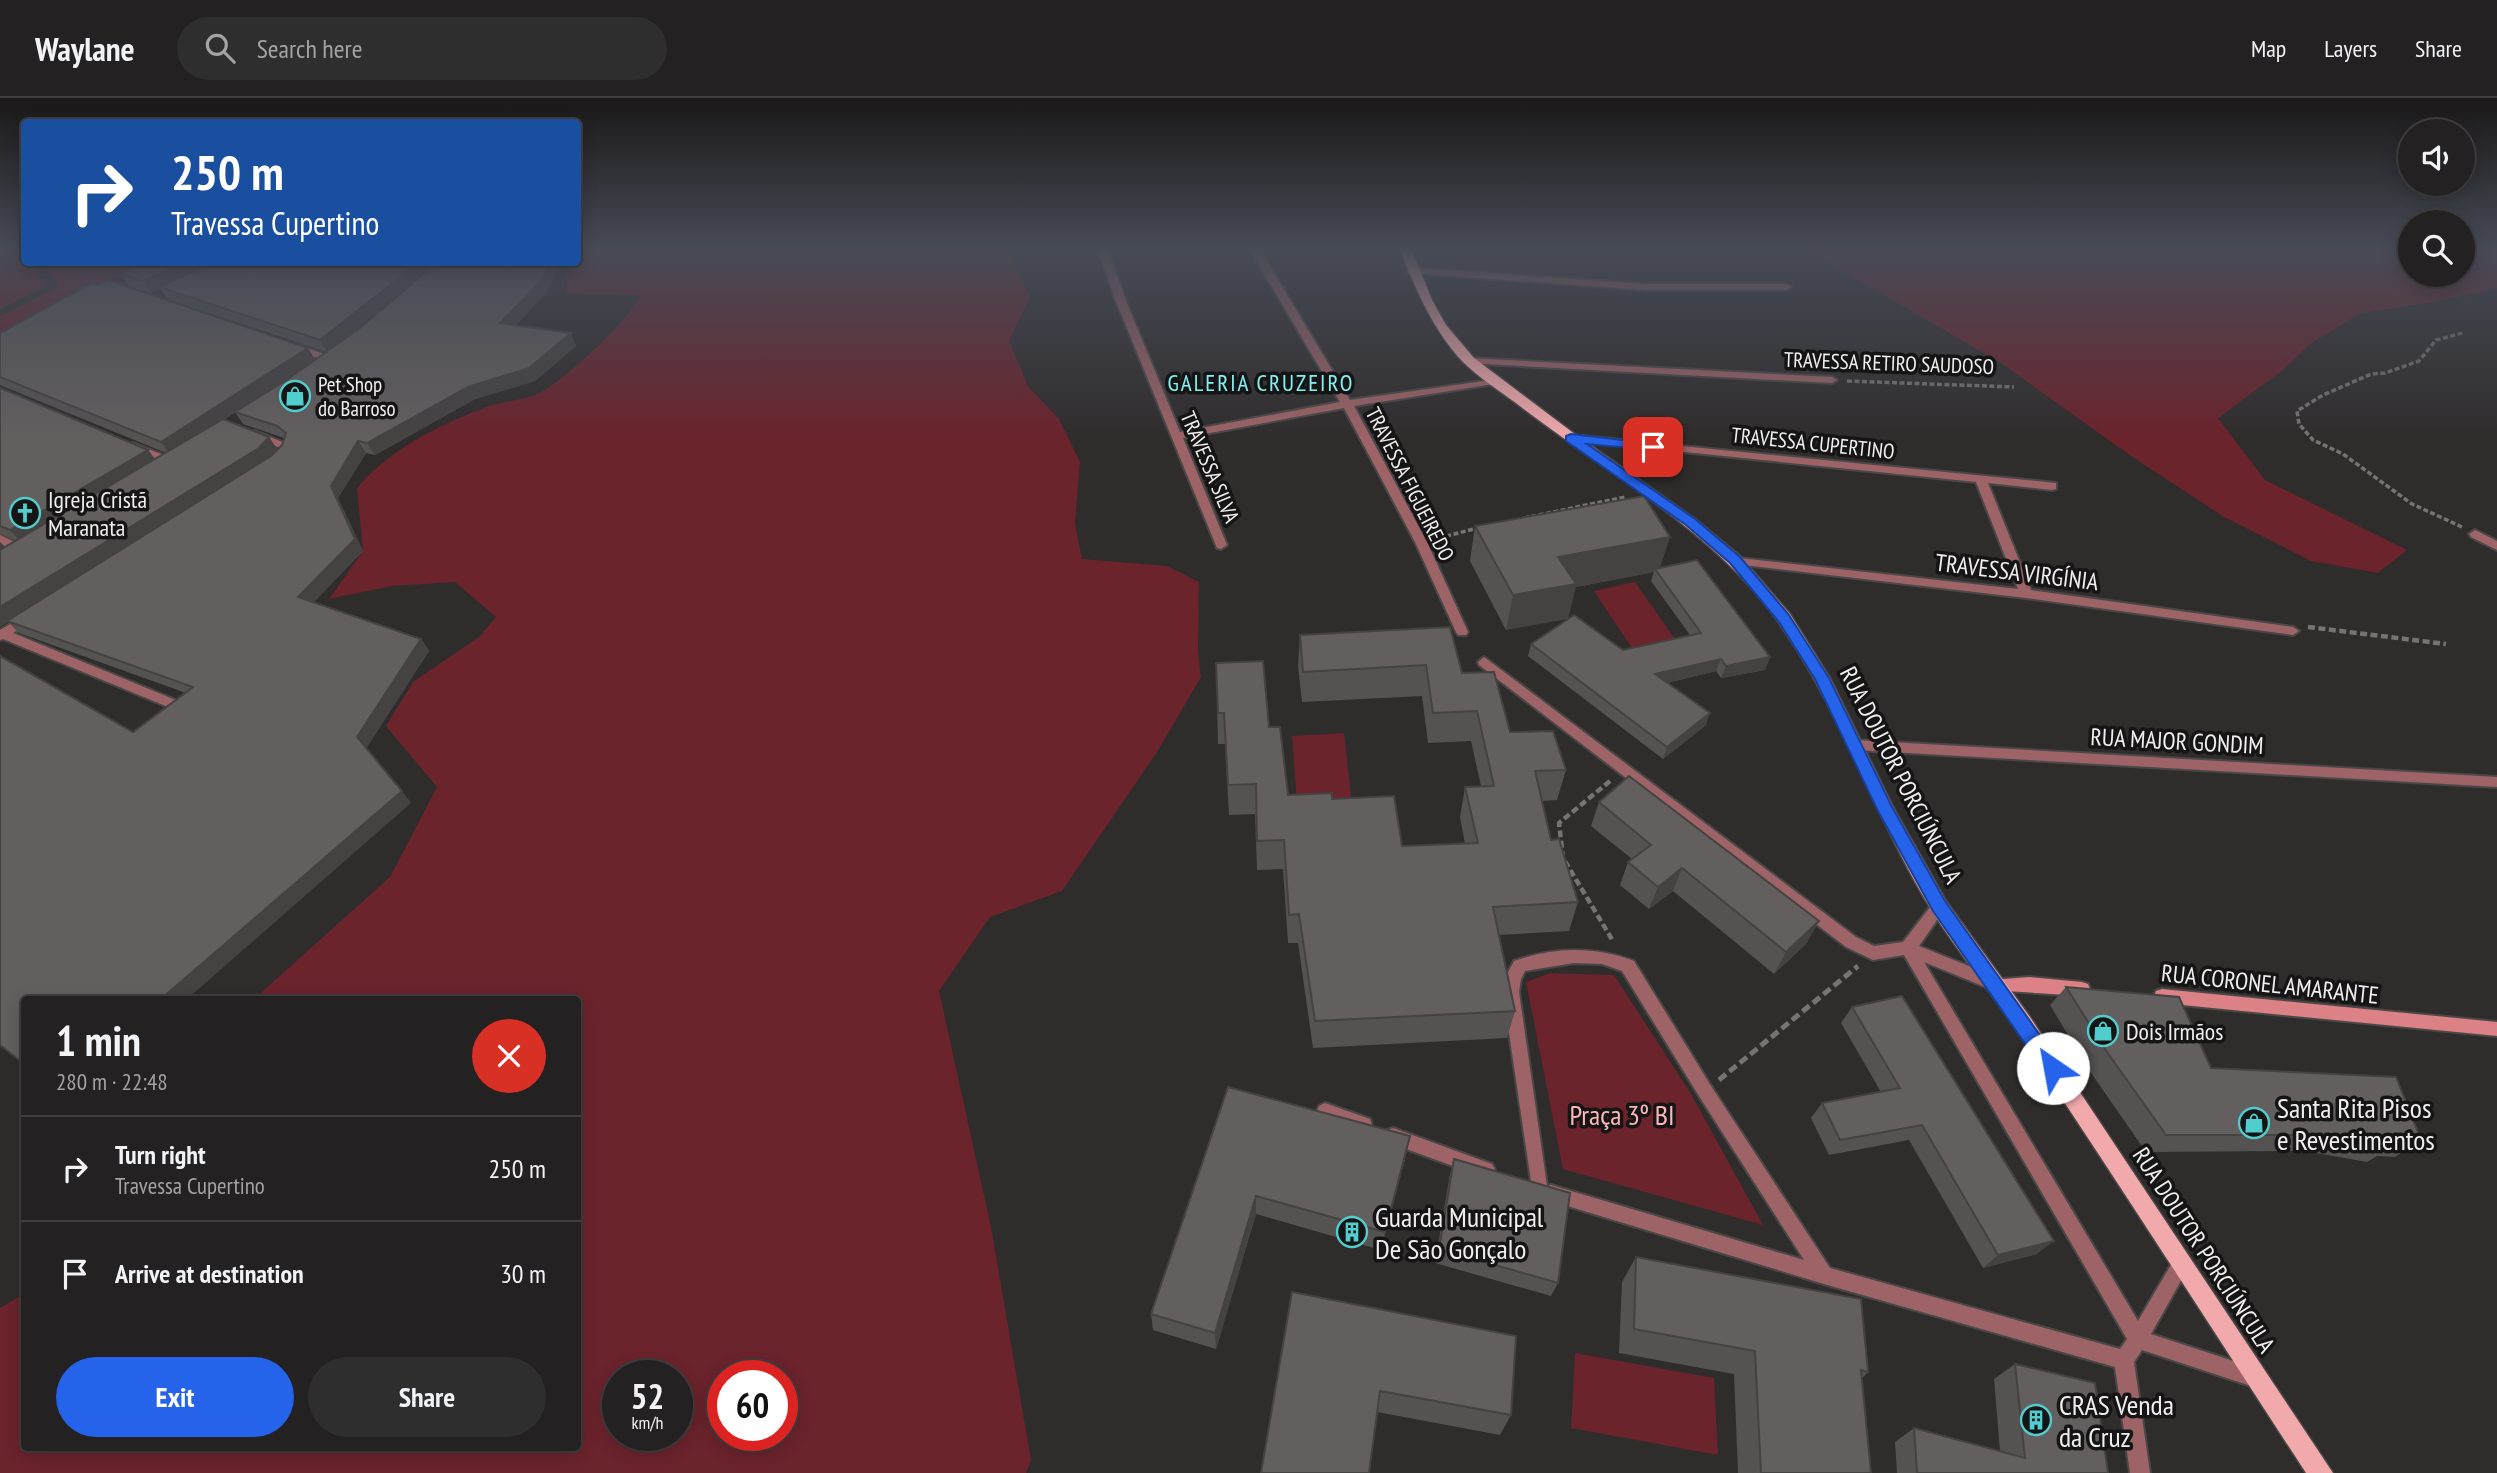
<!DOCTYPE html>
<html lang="en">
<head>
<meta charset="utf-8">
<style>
	:root { --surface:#232121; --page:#2f2e2e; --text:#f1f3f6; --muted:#a3a3a5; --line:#403e3f; --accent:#2563eb }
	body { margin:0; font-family:"PT Sans Narrow",sans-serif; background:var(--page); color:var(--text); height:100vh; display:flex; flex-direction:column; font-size:26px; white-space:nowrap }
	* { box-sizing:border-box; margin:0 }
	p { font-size:23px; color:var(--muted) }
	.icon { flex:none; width:38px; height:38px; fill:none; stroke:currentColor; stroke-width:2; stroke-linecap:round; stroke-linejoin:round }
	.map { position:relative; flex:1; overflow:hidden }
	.panel { position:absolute; left:21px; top:898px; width:560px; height:455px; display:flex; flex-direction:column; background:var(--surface); border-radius:7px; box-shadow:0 4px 18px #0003,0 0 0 2px var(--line) }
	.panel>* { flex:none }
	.top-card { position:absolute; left:21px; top:21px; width:560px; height:147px; border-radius:7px; box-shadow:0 4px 18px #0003,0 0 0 2px var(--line); background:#1a4fa0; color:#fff; overflow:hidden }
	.buttons { position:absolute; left:2398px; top:21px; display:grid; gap:14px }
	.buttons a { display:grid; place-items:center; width:77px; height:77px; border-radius:50%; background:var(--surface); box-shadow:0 4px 18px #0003,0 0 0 2px var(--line); font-size:35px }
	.speed { position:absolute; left:602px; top:1262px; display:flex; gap:14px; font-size:35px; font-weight:700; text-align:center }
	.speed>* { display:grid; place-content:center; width:91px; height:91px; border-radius:50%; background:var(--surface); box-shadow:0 4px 18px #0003,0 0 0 2px var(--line); line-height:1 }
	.speed small { font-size:18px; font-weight:400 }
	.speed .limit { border:10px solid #d22; background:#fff; color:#111 }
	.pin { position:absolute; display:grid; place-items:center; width:60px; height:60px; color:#fff; margin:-30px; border-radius:14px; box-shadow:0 4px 10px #0006 }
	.me { position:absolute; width:77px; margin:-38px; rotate:327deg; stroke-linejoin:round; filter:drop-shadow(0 0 5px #0008) }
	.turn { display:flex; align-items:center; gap:24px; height:147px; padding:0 35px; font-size:32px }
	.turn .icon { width:91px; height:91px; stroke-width:2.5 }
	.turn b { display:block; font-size:49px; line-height:60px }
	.round { display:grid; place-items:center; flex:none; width:74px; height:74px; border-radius:37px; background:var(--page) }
	.summary { display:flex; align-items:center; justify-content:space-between; height:119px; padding:0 35px }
	h1 { font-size:42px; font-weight:800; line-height:52px }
	.action { display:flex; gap:14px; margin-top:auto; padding:14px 35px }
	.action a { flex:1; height:80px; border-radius:42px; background:var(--accent); color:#fff; font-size:28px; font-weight:800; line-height:80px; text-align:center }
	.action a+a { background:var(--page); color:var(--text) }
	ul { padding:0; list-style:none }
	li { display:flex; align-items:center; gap:21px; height:105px; padding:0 35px; border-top:2px solid var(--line) }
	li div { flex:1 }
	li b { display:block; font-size:26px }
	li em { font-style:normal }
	header { display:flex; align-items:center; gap:42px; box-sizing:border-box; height:98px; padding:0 35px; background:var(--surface); border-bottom:2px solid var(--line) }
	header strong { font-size:33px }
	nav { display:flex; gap:38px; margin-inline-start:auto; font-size:24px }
	.search { width:490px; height:63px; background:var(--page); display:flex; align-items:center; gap:18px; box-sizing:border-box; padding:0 24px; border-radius:38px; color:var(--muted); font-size:26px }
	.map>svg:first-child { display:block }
	.green { fill:#6b232c; fill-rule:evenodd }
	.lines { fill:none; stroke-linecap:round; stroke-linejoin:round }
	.street-casing { stroke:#4a4747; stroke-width:4 }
	.secondary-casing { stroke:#4a4747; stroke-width:4 }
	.primary-casing { stroke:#4a4747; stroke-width:3 }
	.path-far2 { stroke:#767373; stroke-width:3.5; stroke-dasharray:5 2.5; stroke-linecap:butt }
	.path-far1 { stroke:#767373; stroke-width:4.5; stroke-dasharray:7 3.5; stroke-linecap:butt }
	.path { stroke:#767373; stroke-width:5; stroke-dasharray:9 4.5; stroke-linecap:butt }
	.street { fill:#9d6366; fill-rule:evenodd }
	.secondary { fill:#dc8186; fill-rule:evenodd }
	.primary { fill:#f1a9ac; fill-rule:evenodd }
	.wall { fill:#555252; fill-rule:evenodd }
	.shaded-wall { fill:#454242 }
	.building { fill:#635f5f; stroke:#454242; stroke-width:2 }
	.route { fill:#2563eb; stroke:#184099; stroke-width:2 }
	.labels { text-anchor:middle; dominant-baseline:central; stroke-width:7; stroke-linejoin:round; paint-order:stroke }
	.far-street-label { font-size:21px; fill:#f0eeee; stroke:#161515 }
	.far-poi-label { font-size:21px; fill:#f0eeee; stroke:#161515; text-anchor:start }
	.far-quarter-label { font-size:23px; letter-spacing:2px; fill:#84f0f1; stroke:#161515 }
	.poi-label { font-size:24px; fill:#f0eeee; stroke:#161515; text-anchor:start }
	.street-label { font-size:24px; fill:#f0eeee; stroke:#161515 }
	.near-poi-label { font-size:28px; fill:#f0eeee; stroke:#161515; text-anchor:start }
	.near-park-label { font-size:28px; fill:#fcb6b8; stroke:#161515 }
</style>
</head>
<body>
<header>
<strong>Waylane</strong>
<div class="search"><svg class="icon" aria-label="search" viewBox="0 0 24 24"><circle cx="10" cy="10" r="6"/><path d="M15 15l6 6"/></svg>Search here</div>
<nav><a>Map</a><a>Layers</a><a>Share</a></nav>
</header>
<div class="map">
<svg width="2497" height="1375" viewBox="0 0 2497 1375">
	<rect width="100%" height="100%" fill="#2f2c2c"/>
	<g class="green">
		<path d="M0 150H24V164L34 165 32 167 46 188 0 211Z"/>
		<path d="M581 150H1008L1030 200 1009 243 1028 288 1059 321 1080 364 1075 426 1082 461 1167 468 1199 484 1198 553 1201 579 1157 654 1062 793 990 819 939 893 991 1129 1031 1362 1026 1375H0V1210L24 1196V1349H578V901H254L390 779 437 689 386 628 413 584 479 539 496 519 455 484 392 488 329 501 363 453 357 390C390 351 439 327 486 309 504 302 527 303 543 293 570 277 627 224 641 197L567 196 566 180 574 165 578 164ZM618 1278H677V1337H618ZM723 1278H782V1337H723Z"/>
		<path d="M1803 150H2410V177H2462V150H2497V190L2435 204 2361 215 2310 246 2283 272 2218 320 2265 382 2407 452 2378 475 2311 463 2224 419 2131 358 2001 265Z"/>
		<path d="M48 165H165L129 181 117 180 92 191 0 246V218L59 189 45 168Z"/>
		<path d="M1635 484 1677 544 1634 553 1594 493Z"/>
		<path d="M1344 635 1353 715 1298 717 1292 638Z"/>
		<path d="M1550 875 1614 877 1691 996 1763 1127 1563 1071 1526 884Z"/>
		<path d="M1575 1255 1714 1280 1718 1357 1571 1330Z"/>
	</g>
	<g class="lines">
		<g class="street-casing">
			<g id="street">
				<path d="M1097 150H1107L1126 203 1180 334 1340 304 1249 150H1259L1350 302 1498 281 1499 283 1494 286 1354 308 1427 444 1468 534 1466 537H1458L1456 534 1415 444 1344 310 1183 340 1227 447 1221 451 1217 450 1116 203Z"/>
				<path d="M1412 170 1646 186H1786L1791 189 1786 192H1646L1409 175 1407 173Z"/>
				<path d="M294 246 334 259 335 261 330 264 290 251 289 249Z"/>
				<path d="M1469 260 1832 279 1837 282 1832 285 1465 265V261Z"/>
				<path d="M255 333 290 347 292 349 284 361 280 362 274 359 280 350 251 338V334Z"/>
				<path d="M1571 337 2056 385V391L2052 392 1988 385 2031 492 2293 529 2299 533 2293 537 2026 500 1735 466 1729 462 1731 459 2018 491 1976 384 1567 342 1566 340Z"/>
				<path d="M133 345 174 361 176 363 170 366 166 365 129 350V346Z"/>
				<path d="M2475 432 2497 443V452L2471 439 2469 436Z"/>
				<path d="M0 437 25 449 27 452 21 456 0 446Z"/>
				<path d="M27 516 31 517 33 520 31 523 13 535 178 603 180 606 178 609H168L3 541 0 542V532Z"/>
				<path d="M1484 559 1856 839 1874 848 1903 844 1934 804 1939 802 1944 804 1947 808 1944 812 1919 848 2001 881 2003 886 2001 891 1995 893 1924 864 2138 1223 2175 1160 2181 1157 2187 1160 2190 1166 2187 1172 2151 1236 2264 1273 2267 1280 2264 1287 2257 1290 2142 1252 2134 1264 2150 1375H2130L2115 1269 1824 1186 1551 1103 1545 1101 1543 1098 1539 1099 1533 1097 1503 894 1505 880 1514 863C1554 849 1594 848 1634 863L1711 988 1830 1170 2120 1251 2127 1241 1904 857 1873 862 1846 849 1479 567 1478 564ZM1574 865 1602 866 1622 873 1699 998 1804 1162 1551 1087 1547 1088 1519 894 1521 881 1525 873Z"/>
				<path d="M1855 642 2497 679V689L1855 652 1848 647Z"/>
				<path d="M1325 1005 1370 1021 1372 1027 1370 1033 1364 1035 1319 1018 1317 1013 1319 1008Z"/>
				<path d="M1393 1030 1492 1066 1495 1072 1492 1078 1486 1080 1387 1044 1384 1038 1387 1032Z"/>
			</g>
		</g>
		<g class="secondary-casing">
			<g id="secondary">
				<path d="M2030 879 2082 884 2088 886 2090 891 2088 896 2082 898 1990 892 1988 887 1990 882Z"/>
				<path d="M2162 891 2497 924V938L2162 905 2156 903 2154 898 2156 893Z"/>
			</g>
		</g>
		<g class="primary-casing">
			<path id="primary" d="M1399 150H1411L1432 202 1446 227 1474 260 1576 337 1695 421 1740 458 1790 516 1830 580 1893 709 1946 803 2030 919 2333 1375H2306C2210 1228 2115 1079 2017 933 1990 893 1958 854 1932 813 1875 720 1842 614 1779 525 1715 434 1612 378 1525 312 1505 296 1481 282 1463 264 1432 231 1416 191 1399 150Z"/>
		</g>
		<g class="path-far2">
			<path d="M1847 283 2014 289"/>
			<path d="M1524 420 1625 399"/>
			<path d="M2462 429 2412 406 2343 356 2313 342 2299 326 2297 313 2323 297 2371 276 2385 275 2419 263 2436 242 2463 235"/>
			<path d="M1439 440 1478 430"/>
		</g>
		<g class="path-far1">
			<path d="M2308 529 2446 546"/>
			<path d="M1610 683 1559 725 1563 760 1613 843"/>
		</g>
		<path class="path" d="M1719 982 1858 868"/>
		<use href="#street" class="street"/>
		<use href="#secondary" class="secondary"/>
		<use href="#primary" class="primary"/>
	</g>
	<g class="wall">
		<path d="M120 176 545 196 515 228 576 248 535 283 475 301 375 357 366 355 338 400 363 453 314 504 421 541 429 553 366 650 411 705 133 634 186 595 19 535 8 524 0 444 5 449 17 443 0 436V290L148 352 155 361 166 355 0 287V235L308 250 315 262 326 254 167 201 161 191 151 195 129 188ZM399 197 360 230 335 248ZM305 269 288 281 255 301ZM235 314 243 326 284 340 282 347 277 351 269 339 224 322Z"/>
		<path d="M1475 428 1660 470 1770 559 1765 572 1721 580 1716 573 1667 585 1706 627 1663 661 1528 558 1531 546 1623 552 1690 537 1651 483 1654 474 1576 489 1506 532 1470 463Z"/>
		<path d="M1300 537 1462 575 1510 634 1566 672 1557 702 1542 703 1551 742 1578 804 1569 833 1499 837 1515 913 1507 940 1313 950 1298 845H1288L1283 771 1257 772 1255 716 1229 717 1225 646H1218L1216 565 1269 629 1288 697 1332 701 1402 748 1465 746 1460 719 1465 689 1481 688 1471 643 1428 645 1422 598 1302 604 1298 568Z"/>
		<path d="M1599 704 1807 845 1774 876 1673 793 1649 811 1620 787 1628 764 1632 761 1591 728Z"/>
		<path d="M2066 889 2211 970 2421 1042 2395 1059 2377 1058 2367 1064 2305 1053 2146 1054 2089 972 2050 907Z"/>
		<path d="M1852 909 2037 1156 1983 1170 1909 1042 1829 1057 1811 1020 1822 1005 1881 994 1841 925Z"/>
		<path d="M1228 989 1406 1057 1381 1152 1256 1116 1216 1251 1153 1232 1151 1216Z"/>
		<path d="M1454 1061 1558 1185 1551 1198 1435 1165 1450 1076Z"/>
		<path d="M1636 1159 1868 1274 1862 1280 1871 1375H1738L1734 1276 1619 1255 1622 1184Z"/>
		<path d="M1292 1194 1511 1317 1500 1337 1377 1314Z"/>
		<path d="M2015 1266 2108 1375H1897L1895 1344 1914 1330 2000 1353 1994 1281Z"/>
	</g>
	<g class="shaded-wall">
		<path d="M188 164H223L159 189 161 191 151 195 143 183Z"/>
		<path d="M419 164H440L327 254 320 242Z"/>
		<path d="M551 164H562L545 196 506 237 500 225Z"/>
		<path d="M571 235 576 248 535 283 475 301 375 357 367 345 468 289Z"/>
		<path d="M308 250 315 262 170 356 161 344Z"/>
		<path d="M269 339 277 351 267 362 0 529V509Z"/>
		<path d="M358 343 366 355 338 400 363 453 307 511 298 499 331 388Z"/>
		<path d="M148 352 157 364 21 444 10 432Z"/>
		<path d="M1670 439 1659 473 1655 471 1654 474 1576 489 1568 521 1506 532 1513 497 1558 459Z"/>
		<path d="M0 444 8 452 0 458Z"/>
		<path d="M421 541 429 553 366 651 357 639Z"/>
		<path d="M1770 559 1765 572 1721 580 1726 568Z"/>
		<path d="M1721 561 1716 573 1651 588 1655 576Z"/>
		<path d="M1710 615 1706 627 1663 661 1667 649Z"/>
		<path d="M402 693 411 705 187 901H161Z"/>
		<path d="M1682 770 1673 793 1649 811 1658 789Z"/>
		<path d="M1819 823 1807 845 1774 876 1786 854Z"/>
		<path d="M1410 1038 1406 1057 1381 1152 1385 1134Z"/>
		<path d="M1256 1098V1116L1216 1251 1215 1235Z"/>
		<path d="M2054 1143 2037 1156 1983 1170 1998 1157Z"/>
	</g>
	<g class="building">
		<path d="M144 164H188L143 183 120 176Z"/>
		<path d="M215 164H419L320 242 159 189Z"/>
		<path d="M438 164H551L540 184 500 225 571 235 529 270 468 289 367 345 358 343 331 388 355 441 298 499 421 541 357 639 402 693 161 901H24V966L0 947V558L133 634 193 589 7 523 271 358 282 347 286 335 277 328 235 314 288 281 360 230Z"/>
		<path d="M108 182 308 250 161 344 0 279V235L92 185 97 187Z"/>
		<path d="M0 290 148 352 10 432 0 428Z"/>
		<path d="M223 321 269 339 259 350 0 509V452Z"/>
		<path d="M1644 398 1670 439 1558 459 1576 486 1513 497 1475 428Z"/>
		<path d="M1697 462 1770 559 1726 568 1721 561 1655 576 1710 615 1667 649 1531 546 1574 517 1623 552 1701 535 1655 471Z"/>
		<path d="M1450 529 1462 575 1494 574 1510 634 1553 633 1566 672 1535 673 1551 742 1559 741 1578 804 1493 809 1515 913 1315 923 1299 816 1289 817 1284 742 1257 743 1256 686 1228 687 1224 615H1218L1216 565 1263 563 1269 629H1280L1288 697 1332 695V701L1394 698 1402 748 1478 745 1465 689 1494 688 1477 613 1433 615 1426 567 1303 574 1300 537Z"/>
		<path d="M1629 678 1819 823 1786 854 1682 770 1658 789 1628 764 1651 747 1599 704Z"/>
		<path d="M2066 889 2179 899 2211 970 2396 979 2421 1042 2389 1040 2392 1048 2328 1037H2166L2107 954Z"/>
		<path d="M1902 898 2054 1143 1998 1157 1922 1027 1840 1042 1822 1005 1900 990 1852 909Z"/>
		<path d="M1228 989 1410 1038 1385 1134 1256 1098 1215 1235 1151 1216Z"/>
		<path d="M1454 1061 1570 1095 1558 1185 1439 1151Z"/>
		<path d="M1636 1159 1861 1201 1868 1274 1861 1272 1871 1375H1761L1755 1253 1634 1231Z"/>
		<path d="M1292 1194 1516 1238 1511 1317 1380 1293 1369 1375H1261Z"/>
		<path d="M2015 1266 2095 1285 2108 1375H1917L1914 1330 2025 1360Z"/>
	</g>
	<linearGradient id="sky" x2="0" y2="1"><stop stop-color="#1a1818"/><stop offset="0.44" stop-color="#474b56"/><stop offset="1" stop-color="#474b56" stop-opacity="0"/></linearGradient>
	<rect width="2497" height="342" fill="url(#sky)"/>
	<path class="route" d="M1571 336 1657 346V351L1653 352 1587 346 1695 421 1740 459 1789 517 1829 580 1892 709 1945 803 2059 964 2062 970 2059 976 2053 979 2046 976 1933 813 1877 711 1815 581 1779 524 1730 465 1686 427 1566 343V338Z"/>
	<defs>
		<g id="shop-ring" transform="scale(1.575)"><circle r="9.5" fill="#161515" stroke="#52cdce" stroke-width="1.5"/><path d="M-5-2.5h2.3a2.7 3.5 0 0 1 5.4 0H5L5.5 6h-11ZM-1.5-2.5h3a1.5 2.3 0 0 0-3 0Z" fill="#52cdce"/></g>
		<g id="church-ring" transform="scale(1.575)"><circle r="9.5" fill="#161515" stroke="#52cdce" stroke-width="1.5"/><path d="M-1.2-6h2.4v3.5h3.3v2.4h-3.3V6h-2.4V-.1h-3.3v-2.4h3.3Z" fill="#52cdce"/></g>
		<g id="building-ring" transform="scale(1.575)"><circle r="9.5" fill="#161515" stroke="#52cdce" stroke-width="1.5"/><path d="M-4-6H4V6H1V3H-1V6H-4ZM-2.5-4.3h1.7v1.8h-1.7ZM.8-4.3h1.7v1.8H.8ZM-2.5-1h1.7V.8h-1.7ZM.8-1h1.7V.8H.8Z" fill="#52cdce"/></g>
	</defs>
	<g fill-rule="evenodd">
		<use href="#shop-ring" x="295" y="298"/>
		<use href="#church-ring" x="25" y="415"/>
		<use href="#shop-ring" x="2103" y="933"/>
		<use href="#shop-ring" x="2254" y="1025"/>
		<use href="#building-ring" x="1352" y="1134"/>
		<use href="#building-ring" x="2036" y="1322"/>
	</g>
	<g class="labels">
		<g class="far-street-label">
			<text transform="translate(1889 265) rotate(2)">TRAVESSA RETIRO SAUDOSO</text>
			<text transform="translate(1813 345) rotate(6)">TRAVESSA CUPERTINO</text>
			<text transform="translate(1210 369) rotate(67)">TRAVESSA SILVA</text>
			<text transform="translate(1410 386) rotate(63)">TRAVESSA FIGUEIREDO</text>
		</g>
		<g class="far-poi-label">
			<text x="318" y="286">Pet Shop<tspan x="318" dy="24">do Barroso</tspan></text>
		</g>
		<g class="far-quarter-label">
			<text x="1261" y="284">GALERIA CRUZEIRO</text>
		</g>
		<g class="poi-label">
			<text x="48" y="401">Igreja Cristã<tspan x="48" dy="28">Maranata</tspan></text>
			<text x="2126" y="933">Dois Irmãos</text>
		</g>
		<g class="street-label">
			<text transform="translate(2017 474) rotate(7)">TRAVESSA VIRGÍNIA</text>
			<text transform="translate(2177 643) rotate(3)">RUA MAJOR GONDIM</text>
			<text transform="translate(1901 677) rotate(63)">RUA DOUTOR PORCIÚNCULA</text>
			<text transform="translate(2270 886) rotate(6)">RUA CORONEL AMARANTE</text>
			<text transform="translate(2204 1152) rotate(57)">RUA DOUTOR PORCIÚNCULA</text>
		</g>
		<g class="near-poi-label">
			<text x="2277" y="1009">Santa Rita Pisos<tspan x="2277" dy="32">e Revestimentos</tspan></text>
			<text x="1375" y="1118">Guarda Municipal<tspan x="1375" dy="32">De São Gonçalo</tspan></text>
			<text x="2059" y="1306">CRAS Venda<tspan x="2059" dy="32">da Cruz</tspan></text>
		</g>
		<g class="near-park-label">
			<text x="1622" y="1016">Praça 3º BI</text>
		</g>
	</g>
</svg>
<div class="buttons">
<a><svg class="icon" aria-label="sound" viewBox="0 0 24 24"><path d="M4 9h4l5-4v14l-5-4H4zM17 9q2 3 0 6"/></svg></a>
<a><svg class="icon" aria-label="search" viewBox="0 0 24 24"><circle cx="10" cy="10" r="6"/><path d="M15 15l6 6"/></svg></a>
</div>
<div class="speed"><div>52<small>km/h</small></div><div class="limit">60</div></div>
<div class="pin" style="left:1653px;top:349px;background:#d93025"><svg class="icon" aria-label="arrive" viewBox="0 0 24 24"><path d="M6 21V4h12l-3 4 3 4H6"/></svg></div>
<svg class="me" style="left:2053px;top:970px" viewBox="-20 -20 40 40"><circle r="19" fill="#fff"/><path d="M0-13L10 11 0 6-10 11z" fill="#2563eb"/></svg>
<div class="top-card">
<div class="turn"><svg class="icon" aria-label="right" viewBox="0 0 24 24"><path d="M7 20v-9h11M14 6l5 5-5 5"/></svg><div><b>250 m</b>Travessa Cupertino</div></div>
</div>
<section class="panel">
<div class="summary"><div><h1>1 min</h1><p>280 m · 22:48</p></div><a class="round" style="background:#d93025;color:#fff"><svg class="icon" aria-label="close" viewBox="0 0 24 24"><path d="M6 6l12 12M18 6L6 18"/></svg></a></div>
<ul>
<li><svg class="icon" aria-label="right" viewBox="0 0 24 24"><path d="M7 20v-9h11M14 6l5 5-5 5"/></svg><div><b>Turn right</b><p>Travessa Cupertino</p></div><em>250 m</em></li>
<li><svg class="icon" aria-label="arrive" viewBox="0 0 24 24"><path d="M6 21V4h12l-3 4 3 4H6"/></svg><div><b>Arrive at destination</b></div><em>30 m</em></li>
</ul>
<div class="action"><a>Exit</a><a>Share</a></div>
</section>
</div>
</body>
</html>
